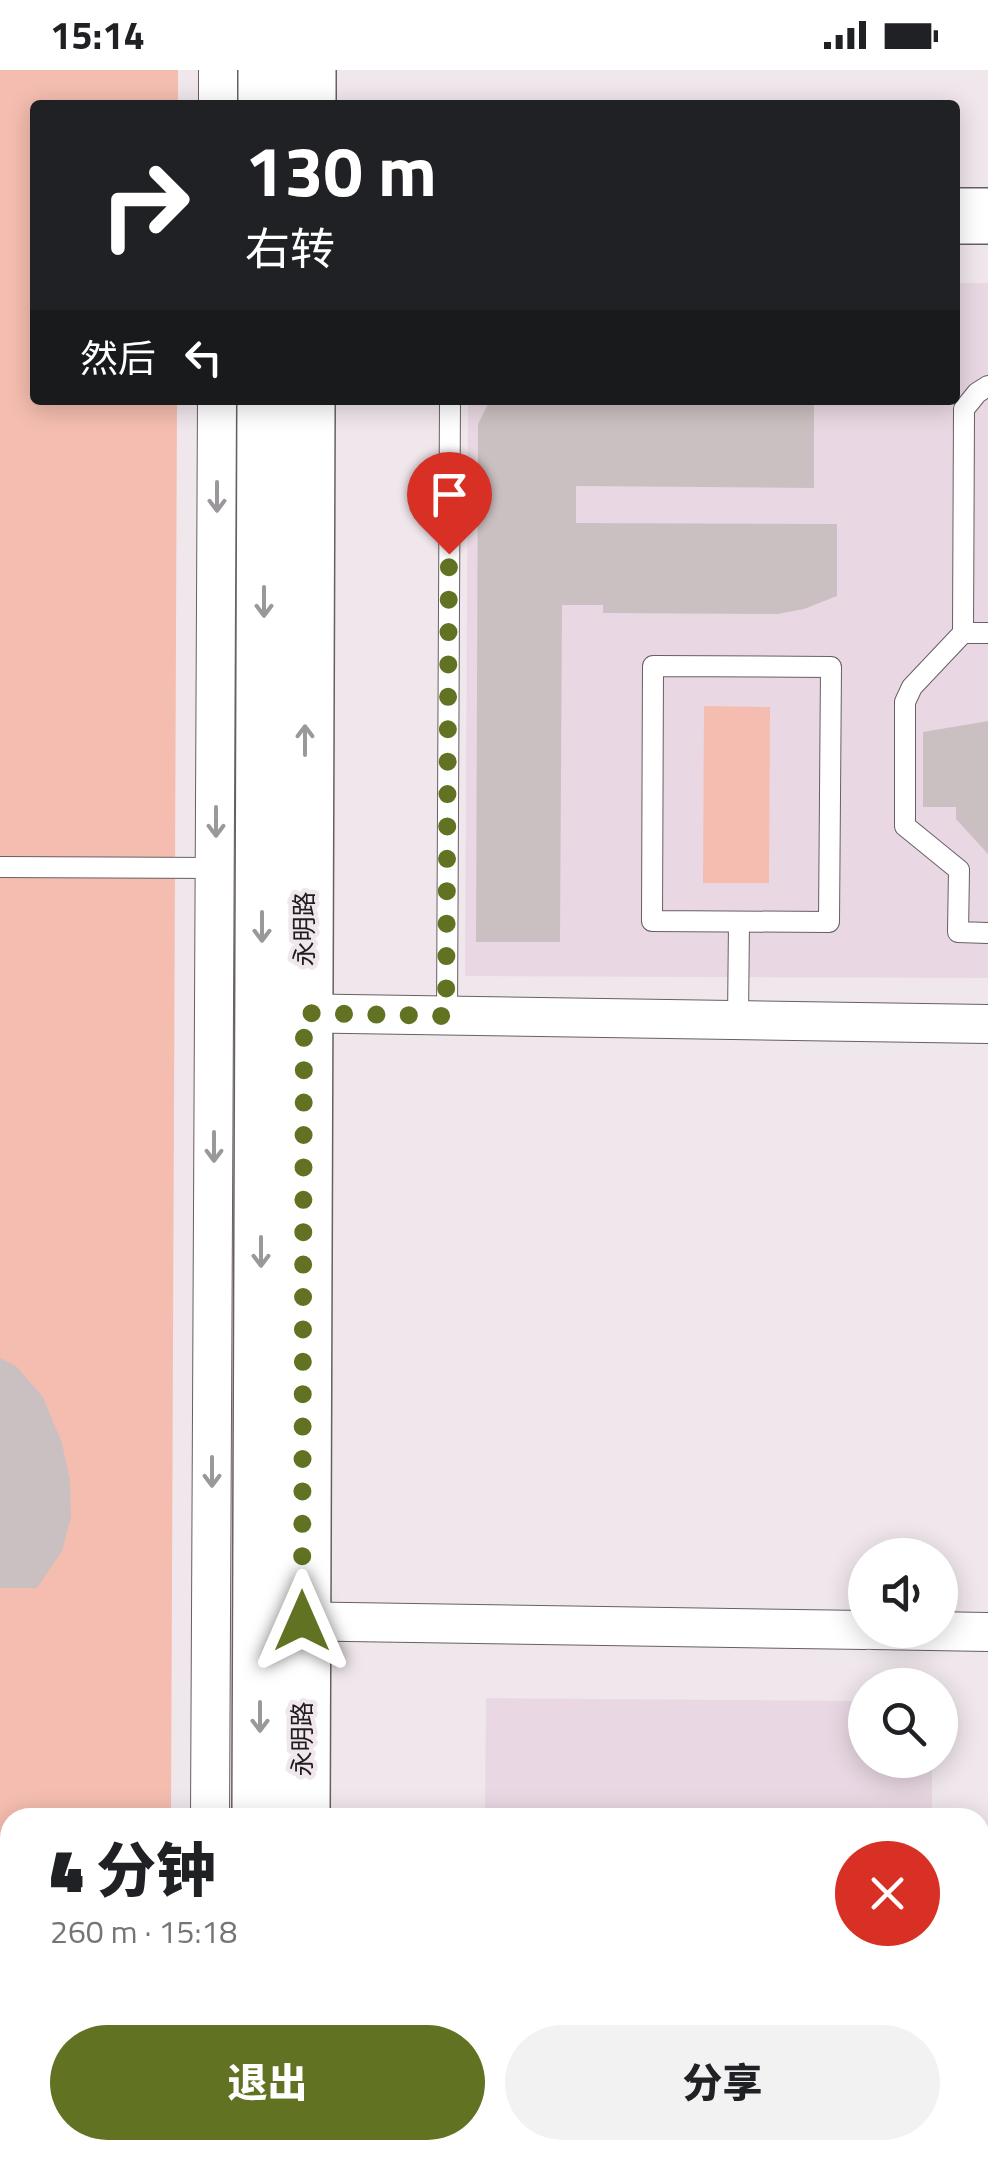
<!DOCTYPE html>
<html lang="zh">
<head>
<meta charset="utf-8">
<style>
	:root { --surface:#fff; --page:#f2f2f2; --text:#202124; --muted:#757577; --accent:#617322 }
	body { margin:0; font-family:"Titillium Web","Noto Sans SC",sans-serif; background:var(--page); color:var(--text); height:100vh; display:flex; flex-direction:column; font-size:38px; white-space:nowrap }
	* { box-sizing:border-box; margin:0 }
	p { font-size:32px; color:var(--muted) }
	.icon { flex:none; width:55px; height:55px; fill:none; stroke:currentColor; stroke-width:2; stroke-linecap:round; stroke-linejoin:round }
	.map { position:relative; flex:1; overflow:hidden }
	.sheet { position:absolute; left:0px; top:1738px; width:990px; height:352px; display:flex; flex-direction:column; background:var(--surface); border-radius:30px 30px 0 0; box-shadow:0 5px 25px #0003 }
	.sheet>* { flex:none }
	.top-card { position:absolute; left:30px; top:30px; width:930px; height:305px; border-radius:10px; box-shadow:0 5px 25px #0003; background:#202124; color:#fff; overflow:hidden }
	.tools { position:absolute; left:848px; top:1468px; display:grid; gap:20px }
	.tools a { display:grid; place-items:center; width:110px; height:110px; border-radius:50%; background:var(--surface); box-shadow:0 5px 25px #0003; font-size:50px }
	.pin { position:absolute; display:grid; place-items:center; width:85px; height:85px; color:#fff; margin:-102px -42px; border-radius:50% 50% 50% 0; rotate:-45deg; box-shadow:0 0 10px #0007 }
	.pin .icon { rotate:45deg }
	.me { position:absolute; width:110px; margin:-55px; rotate:0deg; stroke-linejoin:round; filter:drop-shadow(0 0 8px #0008) }
	.turn { display:flex; align-items:center; gap:35px; height:210px; padding:0 50px; font-size:45px }
	.turn .icon { width:130px; height:130px; stroke-width:2.5 }
	.turn b { display:block; font-size:70px; line-height:85px }
	.then { display:flex; align-items:center; height:95px; padding:0 50px; background:#0003; gap:20px; font-size:38px }
	.round { display:grid; place-items:center; flex:none; width:105px; height:105px; border-radius:52px; background:var(--page) }
	.head { display:flex; align-items:center; justify-content:space-between; height:170px; padding:0 50px }
	h1 { font-size:60px; font-weight:800; line-height:75px }
	.primary-button { display:flex; gap:20px; margin-top:auto; padding:20px 50px }
	.primary-button a { flex:1; height:115px; border-radius:60px; background:var(--accent); color:#fff; font-size:40px; font-weight:800; line-height:115px; text-align:center }
	.primary-button a+a { background:var(--page); color:var(--text) }
	.status { display:flex; justify-content:space-between; align-items:center; height:70px; padding:0 50px; background:var(--surface); direction:ltr }
	.status svg { height:28px; fill:currentColor }
	.map>svg:first-child { display:block }
	.built { fill:#e9d8e3 }
	.green { fill:#f4bdaf }
	.building { fill:#cbc0c1 }
	.lines { fill:none; stroke-linecap:round; stroke-linejoin:round }
	.lane-casing { stroke:#675f65; stroke-width:22 }
	.street-casing { stroke:#675f65; stroke-width:40 }
	.secondary-casing { stroke:#675f65; stroke-width:58 }
	.lane { stroke:#fff; stroke-width:20 }
	.street { stroke:#fff; stroke-width:38 }
	.secondary { stroke:#fff; stroke-width:55 }
	.oneway { stroke:#9a989a }
	.route { stroke:#617322; stroke-width:18; stroke-dasharray:0 32.4 }
	.labels { text-anchor:middle; dominant-baseline:central; stroke-width:9; stroke-linejoin:round; paint-order:stroke }
	.street-label { font-size:25px; fill:#1f1b1e; stroke:#f0e7ed }
</style>
</head>
<body>
<div class="status"><b>15:14</b><svg viewBox="0 0 49 12"><path d="M0 12V9h3v3zM5 12V6h3v6zM10 12V3h3v9zM15 12V0h3v12zM26 1h20v11H26zM47 4h2v5h-2z"/></svg></div>
<div class="map">
<svg width="988" height="2088" viewBox="0 0 988 2088">
	<rect width="100%" height="100%" fill="#f0e7ed"/>
	<g class="built">
		<path d="M955 213H988V908L465 906 468 330H955Z"/>
		<path d="M486 1628 865 1631V1690H932V1747H485Z"/>
		<path d="M980 1916H988V2088H482V2080H980Z"/>
	</g>
	<g class="green">
		<path d="M0 0H178V35H35V330H177L171 1747 10 1748V2080H160L156 2088H0Z"/>
		<path d="M704 636 770 637 769 813H703Z"/>
	</g>
	<g class="building">
		<path d="M490 330H814V418L576 416V453L837 454V526L804 539 778 544 603 543V535H562L560 872H476L478 354Z"/>
		<path d="M988 651V784L956 749V737H923V662Z"/>
		<path d="M0 1288 16 1296 43 1327 62 1373 70 1410 71 1447 62 1481 37 1518H0Z"/>
	</g>
	<g class="lines">
		<g class="lane-casing">
			<g id="lane">
				<path d="M988 316 977 323 964 339 963 563H988"/>
				<path d="M963 563 912 617 905 632V756L959 800 958 862 988 863"/>
				<path d="M653 596 831 597 829 852 652 851Z"/>
				<path d="M0 797 216 798"/>
				<path d="M447 946 450 330"/>
				<path d="M738 950 739 852"/>
			</g>
		</g>
		<g class="street-casing">
			<g id="street">
				<path d="M218 35V0"/>
				<path d="M284 943 988 954"/>
				<path d="M283 1551 865 1560"/>
				<path d="M873 1560 988 1562"/>
				<path d="M210 1748 217 330"/>
				<path d="M208 2088V2080"/>
			</g>
		</g>
		<g class="secondary-casing">
			<g id="secondary">
				<path d="M266 35V0"/>
				<path d="M308 35V0"/>
				<path d="M955 146H988"/>
				<path d="M260 1748 265 330"/>
				<path d="M302 1748 307 330"/>
				<path d="M259 2088V2080"/>
				<path d="M301 2088V2080"/>
			</g>
		</g>
		<use href="#lane" class="lane"/>
		<use href="#street" class="street"/>
		<use href="#secondary" class="secondary"/>
	</g>
	<defs><path id="oneway-shaft" d="M-6 0H5M1.5-3L5.5 0L1.5 3" fill="none" stroke-width="1.6" stroke-linecap="round" stroke-linejoin="round" transform="scale(2.5)"/></defs>
	<g class="oneway">
		<use href="#oneway-shaft" transform="translate(217 427) rotate(90)"/>
		<use href="#oneway-shaft" transform="translate(264 532) rotate(90)"/>
		<use href="#oneway-shaft" transform="translate(305 670) rotate(-90)"/>
		<use href="#oneway-shaft" transform="translate(216 752) rotate(90)"/>
		<use href="#oneway-shaft" transform="translate(262 857) rotate(90)"/>
		<use href="#oneway-shaft" transform="translate(214 1077) rotate(90)"/>
		<use href="#oneway-shaft" transform="translate(261 1182) rotate(90)"/>
		<use href="#oneway-shaft" transform="translate(212 1402) rotate(90)"/>
		<use href="#oneway-shaft" transform="translate(260 1647) rotate(90)"/>
	</g>
	<g class="lines">
		<path class="route" d="M302 1551 304 943 446 946 449 484"/>
	</g>
	<g class="labels">
		<g class="street-label">
			<text transform="translate(304 859) rotate(-90)">永明路</text>
			<text transform="translate(302 1669) rotate(-90)">永明路</text>
		</g>
	</g>
</svg>
<div class="tools">
<a><svg class="icon" aria-label="sound" viewBox="0 0 24 24"><path d="M4 9h4l5-4v14l-5-4H4zM17 9q2 3 0 6"/></svg></a>
<a><svg class="icon" aria-label="search" viewBox="0 0 24 24"><circle cx="10" cy="10" r="6"/><path d="M15 15l6 6"/></svg></a>
</div>
<div class="pin" style="left:449px;top:484px;background:#d93025"><svg class="icon" aria-label="arrive" viewBox="0 0 24 24"><path d="M6 21V4h12l-3 4 3 4H6"/></svg></div>
<svg class="me" style="left:302px;top:1551px" viewBox="-20 -20 40 40"><path d="M0-17L14 15 0 8-14 15z" fill="#617322" stroke="#fff" stroke-width="4"/></svg>
<div class="top-card">
<div class="turn"><svg class="icon" aria-label="right" viewBox="0 0 24 24"><path d="M7 20v-9h11M14 6l5 5-5 5"/></svg><div><b>130 m</b>右转</div></div>
<div class="then">然后<svg class="icon" aria-label="left" viewBox="0 0 24 24"><path d="M17 20v-9H6M10 6l-5 5 5 5"/></svg></div>
</div>
<section class="sheet">
<div class="head"><div><h1>4 分钟</h1><p>260 m · 15:18</p></div><a class="round" style="background:#d93025;color:#fff"><svg class="icon" aria-label="close" viewBox="0 0 24 24"><path d="M6 6l12 12M18 6L6 18"/></svg></a></div>
<div class="primary-button"><a>退出</a><a>分享</a></div>
</section>
</div>
</body>
</html>
